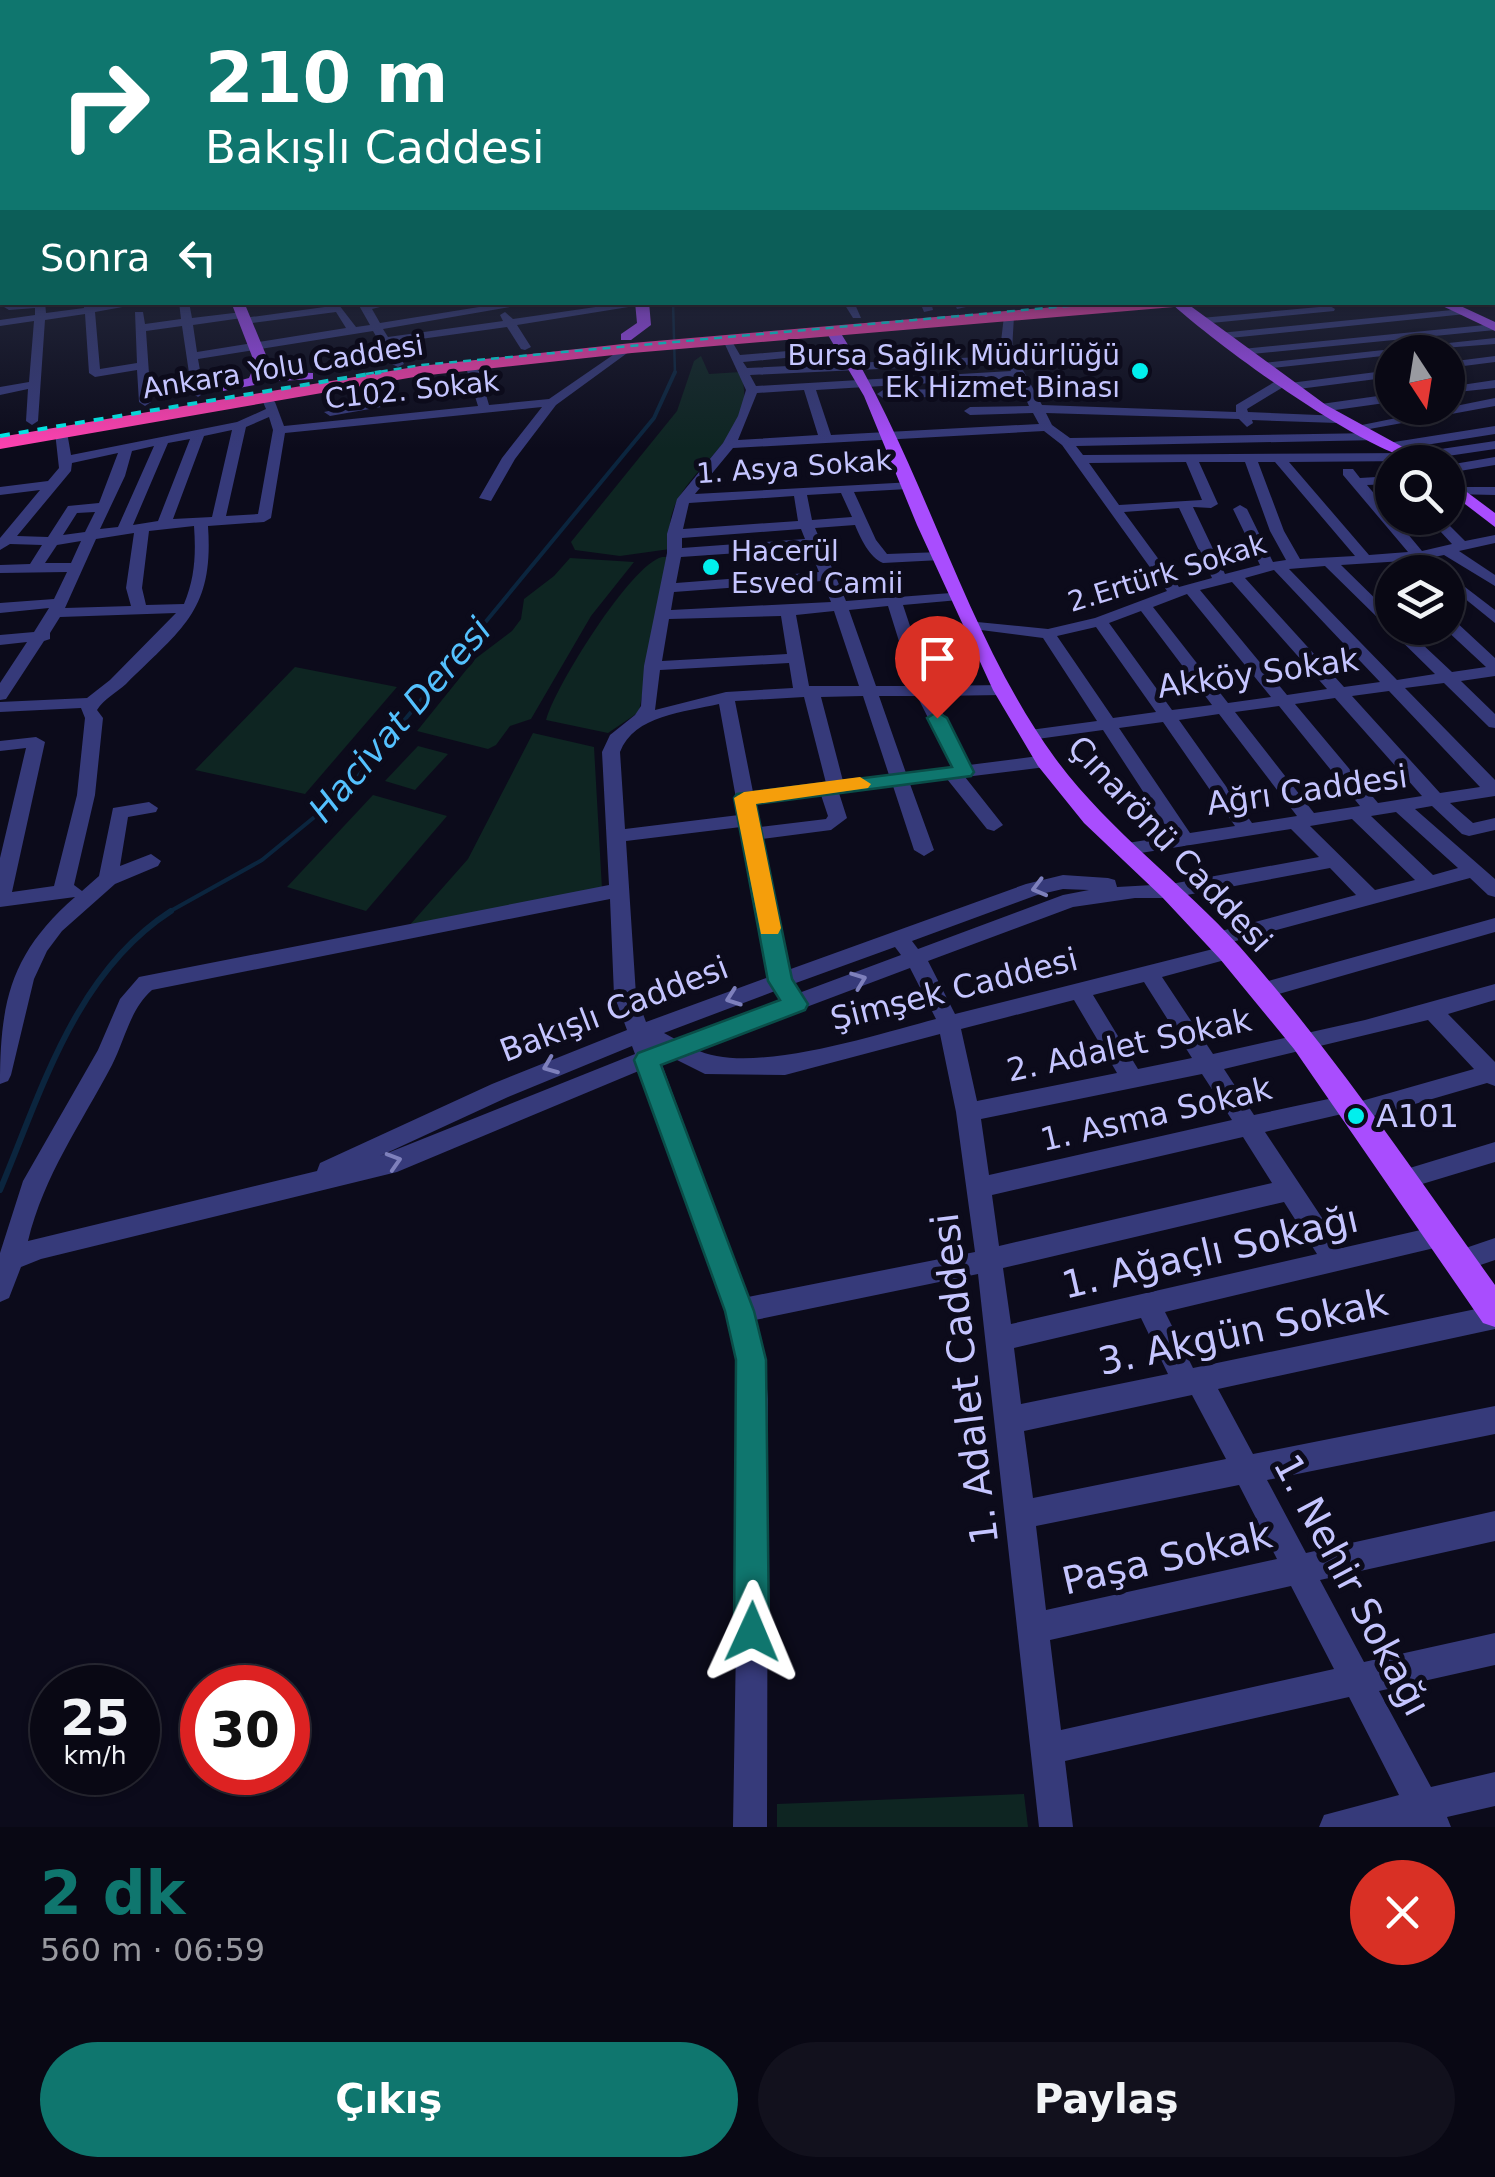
<!DOCTYPE html>
<html lang="tr">
<head>
<meta charset="utf-8">
<style>
	:root { --surface:#090814; --page:#12111d; --text:#f1f3f6; --muted:#999aa0; --line:#292934; --accent:#0f766e }
	body { margin:0; font-family:"DejaVu Sans",sans-serif; background:var(--page); color:var(--text); height:100vh; display:flex; flex-direction:column; font-size:38px; white-space:nowrap }
	* { box-sizing:border-box; margin:0 }
	p { font-size:32px; color:var(--muted) }
	.icon { flex:none; width:55px; height:55px; fill:none; stroke:currentColor; stroke-width:2; stroke-linecap:round; stroke-linejoin:round }
	.map { position:relative; height:1827px; overflow:hidden }
	.drawer { display:flex; flex-direction:column; background:var(--surface); flex:1 }
	.drawer>* { flex:none }
	.banner { position:absolute; left:0px; top:0px; width:1495px; height:305px; box-shadow:0 2px 8px #0004,0 0 0 2px var(--line); background:#0f766e; color:#fff; overflow:hidden }
	.needle { width:65px; rotate:168deg }
	.tools { position:absolute; left:1375px; top:335px; display:grid; gap:20px }
	.tools a { display:grid; place-items:center; width:90px; height:90px; border-radius:50%; background:var(--surface); box-shadow:0 2px 8px #0004,0 0 0 2px var(--line); font-size:50px }
	.speed { position:absolute; left:30px; top:1665px; display:flex; gap:20px; font-size:50px; font-weight:700; text-align:center }
	.speed>* { display:grid; place-content:center; width:130px; height:130px; border-radius:50%; background:var(--surface); box-shadow:0 2px 8px #0004,0 0 0 2px var(--line); line-height:1 }
	.speed small { font-size:25px; font-weight:400 }
	.speed .limit { border:15px solid #d22; background:#fff; color:#111 }
	.pin { position:absolute; display:grid; place-items:center; width:85px; height:85px; color:#fff; margin:-102px -42px; border-radius:50% 50% 50% 0; rotate:-45deg; box-shadow:0 0 10px #0007 }
	.pin .icon { rotate:45deg }
	.me { position:absolute; width:110px; margin:-55px; rotate:1deg; stroke-linejoin:round; filter:drop-shadow(0 0 8px #0008) }
	.turn { display:flex; align-items:center; gap:35px; height:210px; padding:0 40px; font-size:45px }
	.turn .icon { width:130px; height:130px; stroke-width:2.5 }
	.turn b { display:block; font-size:70px; line-height:85px }
	.then { display:flex; align-items:center; height:95px; padding:0 40px; background:#0003; gap:20px; font-size:38px }
	.round { display:grid; place-items:center; flex:none; width:105px; height:105px; border-radius:52px; background:var(--page) }
	.summary { display:flex; align-items:center; justify-content:space-between; height:170px; padding:0 40px }
	h1 { font-size:60px; font-weight:600; line-height:75px; color:var(--accent) }
	.button { display:flex; gap:20px; margin-top:auto; padding:20px 40px }
	.button a { flex:1; height:115px; border-radius:60px; background:var(--accent); color:#fff; font-size:40px; font-weight:600; line-height:115px; text-align:center }
	.button a+a { background:var(--page); color:var(--text) }
	.map>svg:first-child { display:block }
	.green { fill:#0e2522 }
	.lines { fill:none; stroke-linecap:round; stroke-linejoin:round }
	.stream-far2 { stroke:#0b253e; stroke-width:2.5 }
	.stream-far1 { stroke:#0b253e; stroke-width:4 }
	.stream { stroke:#0b253e; stroke-width:6 }
	.minor { fill:#363a7a; fill-rule:evenodd }
	.major { fill:#a94dfe; fill-rule:evenodd }
	.highway { fill:#fe41b0; fill-rule:evenodd }
	.rail-far1 { stroke:#01efed; stroke-width:2.5; stroke-dasharray:8 6; stroke-linecap:butt }
	.rail { stroke:#01efed; stroke-width:4; stroke-dasharray:10 9; stroke-linecap:butt }
	.oneway { stroke:#7e80bc }
	.route { fill:#0f766e; stroke:#0a4d48; stroke-width:2.5 }
	.slow { fill:#f59e0b }
	.poi-dot { fill:#01efed; stroke:#0c0b1b; stroke-width:4 }
	.labels { text-anchor:middle; dominant-baseline:central; stroke-width:10; stroke-linejoin:round; paint-order:stroke }
	.far-poi-label { font-size:28px; fill:#c5c5ff; stroke:#0c0b1b; text-anchor:end }
	.far-street-label { font-size:28px; fill:#c5c5ff; stroke:#0c0b1b }
	.street-label { font-size:32px; fill:#c5c5ff; stroke:#0c0b1b }
	.poi-label { font-size:32px; fill:#c5c5ff; stroke:#0c0b1b; text-anchor:start }
	.water-label { font-size:35px; font-style:italic; fill:#54c1fe; stroke:#0c0b1b }
	.near-street-label { font-size:38px; fill:#c5c5ff; stroke:#0c0b1b }
</style>
</head>
<body>
<div class="map">
<svg width="1495" height="1827" viewBox="0 0 1495 1827">
	<rect width="100%" height="100%" fill="#0c0b1b"/>
	<g class="green">
		<path d="M701 356 709 374 740 372C763 434 684 465 671 517 669 527 670 539 670 549L620 556 575 550 571 542 677 411 694 361Z"/>
		<path d="M662 557H667L639 712 608 733 546 720C554 688 631 564 662 557Z"/>
		<path d="M570 558 634 562 591 616 531 719 510 726 496 745 488 749 417 731 475 659 512 631 521 619 524 599 554 576Z"/>
		<path d="M295 667 397 687 305 794 195 770Z"/>
		<path d="M533 733 594 747 602 889 408 927 468 859Z"/>
		<path d="M418 746 448 754 415 790 385 781Z"/>
		<path d="M373 795 447 816 366 911 287 887Z"/>
		<path d="M1024 1794 1028 1827H777V1804Z"/>
	</g>
	<g class="lines">
		<path class="stream-far2" d="M673 302 675 374"/>
		<path class="stream-far1" d="M167 913 262 860 345 792 654 418 675 372"/>
		<path class="stream" d="M0 1190C42 1090 75 973 171 911"/>
		<g class="minor">
			<path d="M2 201V207L0 208V202Z"/>
			<path d="M1492 205 1495 206V212L1492 211Z"/>
			<path d="M1492 224 1495 225V232L1492 231Z"/>
			<path d="M45 302 46 313 84 308V302H94L95 306 150 302 95 312 100 369 137 363 135 312H143L145 324 181 319 179 302H189L192 318 242 312 247 315 244 318 339 305 356 327 370 325 357 302H400L372 309 380 323 510 302H538L383 329 388 337 503 321 500 315 505 312 513 319 630 302 647 304 517 325 531 347 525 350 521 349 507 327 392 343 404 364 398 367 392 364 373 331 198 359 204 393 198 397 192 393 182 326 146 331 151 402 145 406 139 402 137 370 95 377 89 373 85 314 45 320 38 421 32 425 26 421 28 389 0 395V387L29 382 34 321 0 326V320L35 315V308L9 310 4 307 5 305ZM336 312 346 328 197 352 193 325 242 318 239 321 244 324Z"/>
			<path d="M843 302H854L861 318H853Z"/>
			<path d="M920 302H931L933 310 924 312Z"/>
			<path d="M954 302H965L966 307 957 309Z"/>
			<path d="M1330 306 1335 309 1334 311 1201 324 1196 321 1201 318Z"/>
			<path d="M1462 309 1466 310V314L1220 339 1214 336 1220 333Z"/>
			<path d="M1009 313 1014 316 1012 350 1042 405 1236 412V405L1281 378H1289L1290 383 1392 370V377L1291 390 1285 386 1247 409 1248 412 1342 416V422L1338 423 1252 420 1253 423 1247 427 1239 419 1046 413 1052 425 1070 438 1373 433 1378 434V440L1076 446 1083 455 1414 453 1495 441V449L1414 461 1289 462 1369 555 1408 552 1343 475V469H1353L1360 478 1392 476V484L1367 485 1422 551 1452 544 1428 518H1442L1465 541 1495 535V543L1459 551 1495 575V586L1444 555 1419 560 1341 565 1392 615V628H1405L1452 672 1486 667 1444 628H1448V618L1454 620 1495 658V676L1461 681 1495 714V728L1489 727 1444 683 1405 688 1495 780V796L1450 803 1473 823 1495 818V830L1469 836 1462 834 1432 806 1415 809 1495 879V897L1488 895 1470 878 1217 946 1210 944 1207 939 1210 934 1356 895 1330 868 1171 898H1135L1073 907 928 961 955 1014 1229 945 1236 947 1239 952 1236 957 1162 977 1213 1054 1365 1020 1495 984V1000L1448 1014 1495 1062V1086L1487 1083 1353 1122 1345 1120 1342 1114 1265 1132 1342 1248 1438 1226 1447 1229 1450 1237 1447 1245 1165 1312 1193 1368 1495 1305V1329L1218 1389 1253 1454 1495 1406V1434L1267 1480 1306 1553 1495 1511V1541L1320 1580 1364 1662 1495 1633V1665L1379 1691 1431 1787 1495 1772V1806L1447 1817 1451 1827H1319L1324 1815 1399 1795 1349 1697 1065 1761 1073 1827H1039L978 1274 755 1320 764 1359 768 1399 767 1827H733L740 1399 738 1359 727 1311 641 1070 397 1172 41 1259 21 1267 9 1298 0 1302V1253L23 1181 98 1050 120 999 139 977 609 885 602 752 610 735 635 715 641 706 644 666 667 553V534L677 499 723 443 738 416 746 390 722 338H730L740 355 846 346 852 349 846 352 743 362 747 368 1003 356 1000 350 1004 316ZM1007 363 1011 371 756 386 750 375ZM1015 378 1020 388 883 390 877 394 883 398 1024 395 1029 406 970 407 964 411 970 415 1033 413 1039 424 831 435 816 390ZM804 390 818 435 738 440 757 393ZM1044 431 1062 445 1167 591 1095 618 1048 629 967 621 965 624 973 629 1043 638 1097 721 1030 730 1021 735 1030 740 1103 730 1172 836 1121 844 1118 849 1121 854 1128 855 1291 829 1319 857 1171 884 1117 887 1115 880 1108 878 1063 875 1026 884 788 970 762 839 831 830 847 818 839 793 893 786 914 850 924 856 934 850 910 784 947 779 987 829 994 831 1003 825 965 777 1046 767 1055 761 1046 755 969 765 934 696 1003 695 1011 690 1003 685 930 686 903 605 959 600 964 598V592L846 601 815 528 855 525C861 539 869 557 883 563L941 560 948 556 941 552 887 554 876 540 854 492 908 489 913 488V482L695 494 733 448ZM1186 462 1202 500 1119 505 1089 463ZM1199 462H1245L1270 531 1286 560 1273 562 1247 509 1240 505 1233 509 1260 565 1225 574 1193 507 1211 508 1218 504ZM1258 462H1275L1355 556 1300 559 1284 531ZM841 493 852 517 812 520 807 495ZM794 496 798 521 683 529 689 503ZM1179 508 1212 578 1179 587 1124 512ZM801 529 805 539 682 548V538ZM809 548 819 572 676 583 681 557ZM1325 566 1435 674 1397 680 1289 569ZM1274 570 1380 682 1344 687 1245 578ZM822 581 831 602 671 610 674 592ZM1232 582 1327 689 1287 695 1200 590ZM1187 594 1271 697 1228 703 1153 607ZM888 606 913 686H876L849 610ZM834 611 859 686H809L796 615ZM1141 611 1212 705 1172 710 1109 623ZM781 616 787 654 662 661 669 619ZM1096 627 1156 712 1113 718 1057 636ZM789 663 793 688 726 692 655 710 660 670ZM1389 691 1480 787 1440 793 1352 696ZM863 696 889 775 843 781 821 697ZM879 696H917L953 767 906 773ZM804 697 826 783 753 792 735 701ZM1335 698 1422 796 1378 803 1295 704ZM719 704 739 815 625 829 620 752C634 715 685 712 719 704ZM1279 706 1360 806 1314 813 1235 712ZM1219 714 1297 816 1252 823 1179 720ZM1163 722 1235 826 1190 833 1119 728ZM821 795 828 816 826 819 760 827 755 803ZM1396 812 1458 868 1433 875 1371 816ZM1352 819 1415 880 1375 890 1310 826ZM741 827 769 977 646 1022 636 995 626 841ZM1063 889 1089 890 1063 895 918 949 912 941 1037 895ZM610 899 614 995 627 1030 492 1084 320 1163 317 1171 28 1241C44 1175 81 1124 112 1065 125 1040 130 1009 152 990ZM895 947 901 955 675 1039 664 1033 775 991 785 996 792 994 796 988 793 984ZM910 968 936 1019C878 1034 748 1077 695 1049ZM1144 982 1192 1058 1138 1069 1093 995ZM1074 1000 1117 1073 977 1101 961 1029ZM1428 1020 1474 1069 1358 1102 1355 1097 1347 1095 1254 1115 1224 1069ZM940 1034 956 1112 975 1252 748 1297 661 1062 673 1058 705 1074 785 1075ZM632 1046 635 1054 380 1156 508 1097ZM1202 1074 1232 1120 989 1175 981 1119ZM1243 1137 1272 1183 999 1246 992 1195ZM1284 1202 1317 1254 1011 1324 1003 1268ZM1141 1318 1168 1374 1021 1404 1014 1348ZM1192 1395 1226 1459 1033 1498 1024 1431ZM1239 1485 1277 1559 1046 1610 1036 1526ZM1291 1586 1334 1669 1061 1730 1050 1640Z"/>
			<path d="M1495 324V330L1242 355 1236 352 1242 349Z"/>
			<path d="M1495 338V344L1392 352V355L1263 369 1257 366 1263 363Z"/>
			<path d="M626 346 630 347V351L556 405 515 459 491 501 479 498 502 458 542 407 285 433 271 518 264 522 208 526C214 611 182 628 126 684 116 693 104 699 97 710L103 718 95 795 74 885 82 891 99 876 113 808 149 802 158 808 156 812 128 817 120 866 151 854 161 861 158 866 115 884 62 931 47 951 34 979 11 1075 8 1081 0 1084C0 1001 11 953 75 897L0 907V858L26 748 0 751V741L36 737 45 742 12 892 54 886 77 795 85 718 81 708 0 712V702L87 698 110 680 176 613 60 617 50 633V639L44 641 6 699 0 700V683L27 642 0 645V635L34 632 49 608 0 613V603L54 599 67 572 0 573V565L30 564 42 545 10 544 0 550V538L40 490 0 495V487L48 481 59 468 55 432 61 428 67 432 71 455 237 422 266 409 263 402 269 398 275 402 284 426 478 406 467 371 473 367 479 371 489 405 549 399ZM269 417 273 430 258 514 226 516 246 427ZM232 430 212 517 173 519 204 436ZM190 439 158 521 133 525 168 443ZM154 446 118 527 100 529 125 476 132 451ZM118 453 99 503 68 506 48 537 17 536 71 471 72 463ZM95 512 85 532 63 535 77 513ZM194 526C196 554 195 578 184 604L146 605 142 588 149 531ZM134 533 126 588 131 606 65 608 96 539ZM81 541 71 563H45L57 545Z"/>
			<path d="M1495 356V362L1448 368V362Z"/>
			<path d="M1495 380V388L1448 393V387Z"/>
			<path d="M1392 394V402L1321 412 1315 408 1321 404Z"/>
			<path d="M1495 398V406L1353 432 1347 428Z"/>
			<path d="M377 400 381 401V407L330 416 324 412Z"/>
			<path d="M1495 426V434L1394 450 1388 446 1394 442Z"/>
			<path d="M1495 457V465L1448 473V465Z"/>
			<path d="M1457 487H1495V495L1452 494 1450 491Z"/>
			<path d="M1448 574 1495 610V623L1448 585Z"/>
			<path d="M1495 918V932L1261 999 1254 997 1250 991 1254 985 1261 983Z"/>
			<path d="M1495 1142V1162L1399 1191 1390 1188 1387 1181 1390 1174Z"/>
			<path d="M1495 1238V1260L1457 1273 1448 1270 1444 1262 1448 1254Z"/>
		</g>
		<g class="major">
			<path d="M0 223 2 224V230L0 231Z"/>
			<path d="M231 302H244L271 367 282 372 313 373V379L280 381 265 375 260 384 223 391V385L249 378 255 364Z"/>
			<path d="M635 302H649L651 325 631 340H621V334L637 323Z"/>
			<path d="M1170 302H1185L1326 405 1430 462C1379 465 1211 341 1170 302Z"/>
			<path d="M1434 302H1452L1495 322V331Z"/>
			<path d="M827 327H837C924 462 961 628 1055 758 1108 830 1181 882 1240 947 1334 1053 1413 1171 1495 1285V1327L1483 1323 1294 1049 1220 959 1162 897 1084 823 1038 766 993 690 917 525 864 396 825 330Z"/>
			<path d="M1448 478 1495 513V527L1448 491Z"/>
		</g>
		<g class="highway">
			<rect x="1492" y="252" width="3" height="9"/>
			<path d="M1111 302H1182L1174 307 632 353 420 376 0 449V437L420 366 632 343Z"/>
		</g>
		<path class="rail-far1" d="M366 374 422 365 1112 302"/>
		<path class="rail" d="M0 436 381 372"/>
	</g>
	<defs><path id="oneway-chevron" d="M-2-3.5L2.5 0L-2 3.5" fill="none" stroke-width="1.6" stroke-linecap="round" stroke-linejoin="round" transform="scale(2.5)"/></defs>
	<g class="oneway">
		<use href="#oneway-chevron" transform="translate(1039 888) rotate(165)"/>
		<use href="#oneway-chevron" transform="translate(859 980) rotate(-21)"/>
		<use href="#oneway-chevron" transform="translate(733 998) rotate(160)"/>
		<use href="#oneway-chevron" transform="translate(550 1066) rotate(158)"/>
		<use href="#oneway-chevron" transform="translate(394 1161) rotate(-17)"/>
	</g>
	<linearGradient id="sky" x2="0" y2="1"><stop stop-color="#07060f"/><stop offset="0.43" stop-color="#2e344a"/><stop offset="1" stop-color="#2e344a" stop-opacity="0"/></linearGradient>
	<rect width="1495" height="449" fill="url(#sky)"/>
	<path class="route" d="M937 712 947 718 974 772 971 776 756 804 792 979 808 1004 805 1010 661 1065 754 1311 766 1360 769 1632 764 1645 752 1650 739 1645 734 1632 736 1360 725 1311 634 1060 638 1053 780 1000 768 981 734 798 737 794 952 767 927 718Z"/>
	<path class="slow" d="M860 777 871 784 868 788 756 804 781 928 778 934H761L734 798 744 792Z"/>
	<g class="poi-dot">
		<circle cx="1140" cy="371" r="10"/>
		<circle cx="711" cy="567" r="10"/>
		<circle cx="1356" cy="1116" r="10"/>
	</g>
	<g class="labels">
		<g class="far-poi-label">
			<text x="1120" y="355">Bursa Sağlık Müdürlüğü<tspan x="1120" dy="32">Ek Hizmet Binası</tspan></text>
			<text x="731" y="551" text-anchor="start">Hacerül<tspan x="731" dy="32">Esved Camii</tspan></text>
		</g>
		<g class="far-street-label">
			<text transform="translate(283 367) rotate(-9)">Ankara Yolu Caddesi</text>
			<text transform="translate(412 390) rotate(-6)">C102. Sokak</text>
			<text transform="translate(794 467) rotate(-4)">1. Asya Sokak</text>
			<text transform="translate(1167 573) rotate(-17)">2.Ertürk Sokak</text>
		</g>
		<g class="street-label">
			<text transform="translate(1258 673) rotate(-8)">Akköy Sokak</text>
			<text transform="translate(1307 790) rotate(-8)">Ağrı Caddesi</text>
			<text transform="translate(1170 844) rotate(47)">Çınarönü Caddesi</text>
			<text transform="translate(954 989) rotate(-14)">Şimşek Caddesi</text>
			<text transform="translate(614 1009) rotate(-21)">Bakışlı Caddesi</text>
			<text transform="translate(1129 1045) rotate(-12)">2. Adalet Sokak</text>
			<text transform="translate(1156 1114) rotate(-13)">1. Asma Sokak</text>
		</g>
		<g class="poi-label">
			<text x="1376" y="1116">A101</text>
		</g>
		<g class="water-label">
			<text transform="translate(400 720) rotate(-49)">Hacivat Deresi</text>
		</g>
		<g class="near-street-label">
			<text transform="translate(1210 1252) rotate(-13)">1. Ağaçlı Sokağı</text>
			<text transform="translate(1243 1332) rotate(-12)">3. Akgün Sokak</text>
			<text transform="translate(965 1379) rotate(-97)">1. Adalet Caddesi</text>
			<text transform="translate(1167 1558) rotate(-13)">Paşa Sokak</text>
			<text transform="translate(1352 1585) rotate(62)">1. Nehir Sokağı</text>
		</g>
	</g>
</svg>
<div class="tools">
<a><svg class="needle" viewBox="-14 -14 28 28"><path d="M0-13l5 13h-10z" fill="#e53935"/><path d="M0 13l5-13h-10z" fill="#999aa0"/></svg></a>
<a><svg class="icon" aria-label="search" viewBox="0 0 24 24"><circle cx="10" cy="10" r="6"/><path d="M15 15l6 6"/></svg></a>
<a><svg class="icon" aria-label="layers" viewBox="0 0 24 24"><path d="M12 4l9 5-9 5-9-5zM3 14l9 5 9-5"/></svg></a>
</div>
<div class="speed"><div>25<small>km/h</small></div><div class="limit">30</div></div>
<div class="pin" style="left:937px;top:718px;background:#d93025"><svg class="icon" aria-label="arrive" viewBox="0 0 24 24"><path d="M6 21V4h12l-3 4 3 4H6"/></svg></div>
<svg class="me" style="left:752px;top:1632px" viewBox="-20 -20 40 40"><path d="M0-17L14 15 0 8-14 15z" fill="#0f766e" stroke="#fff" stroke-width="4"/></svg>
<div class="banner">
<div class="turn"><svg class="icon" aria-label="right" viewBox="0 0 24 24"><path d="M7 20v-9h11M14 6l5 5-5 5"/></svg><div><b>210 m</b>Bakışlı Caddesi</div></div>
<div class="then">Sonra<svg class="icon" aria-label="left" viewBox="0 0 24 24"><path d="M17 20v-9H6M10 6l-5 5 5 5"/></svg></div>
</div>
</div>
<section class="drawer">
<div class="summary"><div><h1>2 dk</h1><p>560 m · 06:59</p></div><a class="round" style="background:#d93025;color:#fff"><svg class="icon" aria-label="close" viewBox="0 0 24 24"><path d="M6 6l12 12M18 6L6 18"/></svg></a></div>
<div class="button"><a>Çıkış</a><a>Paylaş</a></div>
</section>
</body>
</html>
